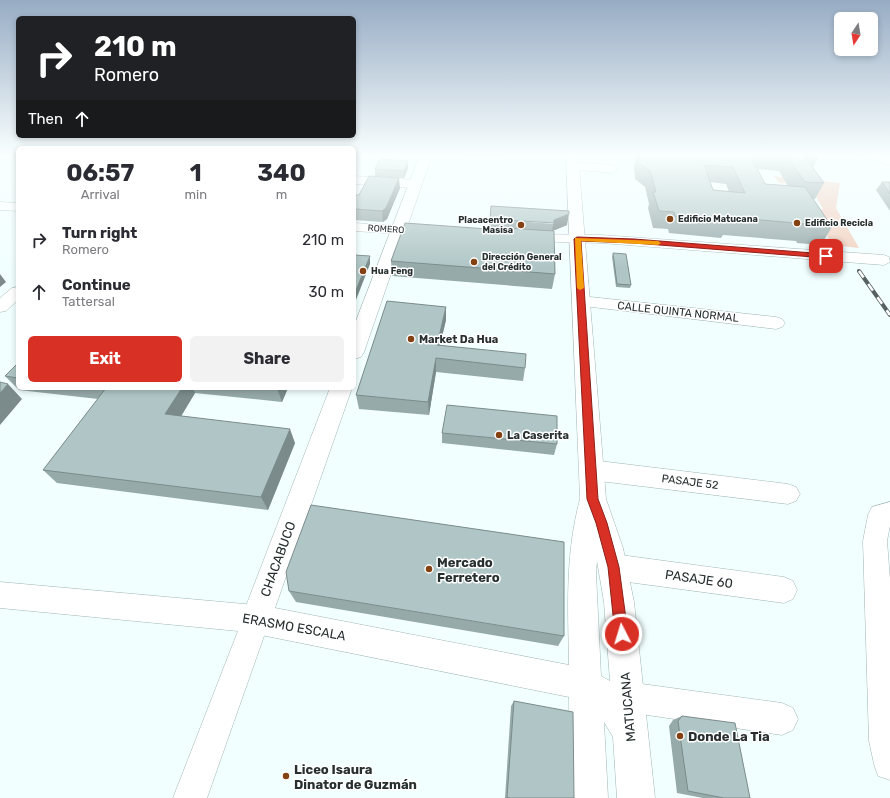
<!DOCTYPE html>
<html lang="en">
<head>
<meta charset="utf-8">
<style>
	:root { --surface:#fff; --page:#f2f2f3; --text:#2b2b33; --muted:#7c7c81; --accent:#d93025 }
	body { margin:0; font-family:Rubik,sans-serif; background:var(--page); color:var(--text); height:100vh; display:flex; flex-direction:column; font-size:15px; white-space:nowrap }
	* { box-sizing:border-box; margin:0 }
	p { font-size:13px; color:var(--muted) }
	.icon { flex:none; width:22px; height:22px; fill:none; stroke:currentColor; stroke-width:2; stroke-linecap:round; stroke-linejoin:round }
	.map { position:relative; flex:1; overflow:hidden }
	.sheet { position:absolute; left:16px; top:146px; width:340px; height:244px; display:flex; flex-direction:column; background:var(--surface); border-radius:6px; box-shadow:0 2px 6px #0003 }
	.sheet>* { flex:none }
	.top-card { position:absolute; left:16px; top:16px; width:340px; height:122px; border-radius:6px; box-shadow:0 2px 6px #0003; background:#202124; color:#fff; overflow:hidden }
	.needle { width:26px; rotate:192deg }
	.tools { position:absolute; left:834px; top:12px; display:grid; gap:8px }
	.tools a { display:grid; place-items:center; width:44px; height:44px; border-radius:6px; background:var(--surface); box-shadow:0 2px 6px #0003; font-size:20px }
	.pin { position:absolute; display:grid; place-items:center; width:34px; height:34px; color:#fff; margin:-17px; border-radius:8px; box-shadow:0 2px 6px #0006 }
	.me { position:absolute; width:44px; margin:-22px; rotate:355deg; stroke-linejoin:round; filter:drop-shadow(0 0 3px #0008) }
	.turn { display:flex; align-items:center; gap:14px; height:84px; padding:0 12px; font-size:18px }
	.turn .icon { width:52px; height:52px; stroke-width:2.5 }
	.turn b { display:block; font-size:28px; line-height:34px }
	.then { display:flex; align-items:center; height:38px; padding:0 12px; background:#0003; gap:8px; font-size:15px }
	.eta { display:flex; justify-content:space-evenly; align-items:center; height:68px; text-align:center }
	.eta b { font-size:24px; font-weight:700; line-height:28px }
	.cta { display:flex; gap:8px; margin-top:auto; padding:8px 12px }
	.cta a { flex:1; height:46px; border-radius:6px; background:var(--accent); color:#fff; font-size:16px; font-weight:700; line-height:46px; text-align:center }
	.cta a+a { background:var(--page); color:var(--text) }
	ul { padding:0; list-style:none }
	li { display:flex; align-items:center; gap:12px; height:52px; padding:0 12px }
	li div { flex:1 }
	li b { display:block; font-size:15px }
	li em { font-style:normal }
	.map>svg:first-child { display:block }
	.green { fill:#f2d2c1 }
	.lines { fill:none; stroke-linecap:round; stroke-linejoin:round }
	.minor-casing { stroke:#a0b5b4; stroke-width:1 }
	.major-casing { stroke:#a0b5b4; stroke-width:1 }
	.minor { fill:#fff; fill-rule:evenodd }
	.major { fill:#fff; fill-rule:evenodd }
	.rail-casing { stroke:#586161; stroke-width:4 }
	.rail { stroke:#fff; stroke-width:2.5; stroke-dasharray:8; stroke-linecap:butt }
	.wall { fill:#97aaaa; fill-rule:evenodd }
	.shaded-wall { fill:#7b8b8b }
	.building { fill:#b0c6c6; stroke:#7b8b8b; fill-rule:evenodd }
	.route { fill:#d93025; stroke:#8d1f18 }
	.slow { fill:#f59e0b }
	.poi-dot { fill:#844112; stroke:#fff; stroke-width:1.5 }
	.labels { text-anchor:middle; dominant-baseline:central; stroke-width:3; stroke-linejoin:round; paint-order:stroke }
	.far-poi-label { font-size:9px; font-weight:bold; fill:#272f2f; stroke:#fff; text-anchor:start }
	.far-street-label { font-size:9px; fill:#272f2f; stroke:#fff }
	.street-label { font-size:11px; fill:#272f2f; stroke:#fff }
	.poi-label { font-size:11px; font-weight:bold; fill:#272f2f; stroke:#fff; text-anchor:start }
	.near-street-label { font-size:13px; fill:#272f2f; stroke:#fff }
	.near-poi-label { font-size:13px; font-weight:bold; fill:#272f2f; stroke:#fff; text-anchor:start }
</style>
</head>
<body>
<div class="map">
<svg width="890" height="798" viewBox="0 0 890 798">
	<rect width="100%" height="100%" fill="#f2ffff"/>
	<path class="green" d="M773 176 840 183 836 208 859 248 832 245 813 208 823 209 810 186 780 183Z"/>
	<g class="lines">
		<g class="minor-casing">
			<g id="minor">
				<path d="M860 155H879L890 157V165L862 157Z"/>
				<path d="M573 162 612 165 618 169 612 173 569 169 567 166Z"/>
				<path d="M354 176 415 180 421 184 415 188 354 184Z"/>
				<path d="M0 202 18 203V211L0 210Z"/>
				<path d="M354 223 418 227 423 228 425 231 423 234 418 235 354 231Z"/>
				<path d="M528 234 601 235 884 255 889 257 890 262 884 265 601 243 523 241 521 238 523 235Z"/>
				<path d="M18 287V300L6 311 0 312V298L12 288Z"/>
				<path d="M581 296 776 317 782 319 785 323 782 327 776 329 575 305 573 301 575 297Z"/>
				<path d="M591 460 788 484 796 487 800 494 796 501 788 504 591 480 583 477 580 470 583 463Z"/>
				<path d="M890 502V526L887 541 890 579V780L878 776 874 764 869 741 863 541 868 515 872 507Z"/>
				<path d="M613 554 784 577 793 581 797 590 793 599 784 603 613 580 604 576 600 567 604 558Z"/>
				<path d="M0 582 256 605 266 609 270 619 207 798H173L238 631 0 608Z"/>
				<path d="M627 682 782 703 793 708 798 719 793 730 782 735 627 712 616 708 612 697 616 686Z"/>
			</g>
		</g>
		<g class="major-casing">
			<g id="major">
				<path d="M420 155H432L364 352 361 357 354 359V326Z"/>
				<path d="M566 155H578L606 499 623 548 634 602 655 798H617L613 737 604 722 608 798H570L569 697 256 634 245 630 241 619 330 388H352L275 608 569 665C568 607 565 555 580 499ZM597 561 604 602 610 681 601 676 596 573Z"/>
			</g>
		</g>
		<use href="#minor" class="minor"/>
		<use href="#major" class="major"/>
		<g class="rail-casing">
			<path id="rail" d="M859 271 890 315"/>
		</g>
		<use href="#rail" class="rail"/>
	</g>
	<g class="wall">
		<path d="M451 155H498L497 157Z"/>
		<path d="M637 155H820L813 167 824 183 815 199H813L832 227 821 245 797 243 796 241 723 235 721 238 669 233 668 229 653 228 648 208 649 204 645 187 635 179 634 166ZM757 169 779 171 788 186 765 184ZM710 182 726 184 729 192 713 190Z"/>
		<path d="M408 161V168L404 178 375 176V169Z"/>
		<path d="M882 182H890V211L876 190Z"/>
		<path d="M400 188 387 219 383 222 354 220V195H359Z"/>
		<path d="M490 219 567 225 553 231 555 274 552 289 392 276 391 261 488 229Z"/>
		<path d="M613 253 631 285 630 288 616 287 612 257Z"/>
		<path d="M446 307V320L440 345 525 368 523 381 436 372 429 415 359 409 356 395Z"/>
		<path d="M18 363V388H288L282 402 195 393 181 416 295 443 268 510 57 483 43 470 98 399 19 390 5 376Z"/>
		<path d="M442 433 557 444 554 455 442 443Z"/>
		<path d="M289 591 564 636 558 646 296 602Z"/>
		<path d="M514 701 574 798H505L511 706Z"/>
		<path d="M682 716 750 798H703L677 793 669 726 673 720Z"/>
	</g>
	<g class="shaded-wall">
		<path d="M408 161V168L404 178V171Z"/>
		<path d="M399 178 400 188 387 219 383 222 382 211Z"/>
		<path d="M569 214 567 225 552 231 554 220Z"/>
		<path d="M370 256V264L354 305V295Z"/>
		<path d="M0 274 6 282 0 287Z"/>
		<path d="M446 307V320L437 358V345Z"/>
		<path d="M436 358V372L429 415 428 402Z"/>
		<path d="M8 384 22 399 0 425V393Z"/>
		<path d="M182 388H193L195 393 174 428 165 414Z"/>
		<path d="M277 388H288L282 402Z"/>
		<path d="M290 429 295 443 268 510 261 497Z"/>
	</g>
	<g class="building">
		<path d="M639 155H750L765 184 805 187 832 227 807 226 806 224 728 217 729 221 675 216 674 212 659 211 653 192H656L650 171 639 163ZM704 165 733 167 745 193 713 190Z"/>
		<path d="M786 155H803L824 183 805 182Z"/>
		<path d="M380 159 408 161 404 171 375 169Z"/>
		<path d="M369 176 399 178 386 208 382 211 354 209V195H359Z"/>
		<path d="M882 182H890V194Z"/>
		<path d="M491 206 569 211V214L554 220V223L490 219Z"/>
		<path d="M405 223 488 229 489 227 554 231 555 274 391 261Z"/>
		<path d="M613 253 626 254 631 285 617 284Z"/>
		<path d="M354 255 370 256 354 295Z"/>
		<path d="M387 301 446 307 437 345 526 354 525 368 436 358 428 402 356 395Z"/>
		<path d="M18 363V378L5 376Z"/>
		<path d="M0 382 8 384 0 393Z"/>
		<path d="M106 388H182L165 414 290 429 261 497 43 470Z"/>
		<path d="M447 405 557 416V444L442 433Z"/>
		<path d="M311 505 564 542V636L289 591 286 572Z"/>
		<path d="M514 701 573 712 574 798H510L507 797Z"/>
		<path d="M682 716 735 723 750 798H724L688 791 678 721Z"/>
	</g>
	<linearGradient id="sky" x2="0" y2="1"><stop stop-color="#97acc4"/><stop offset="0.58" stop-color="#f9ffff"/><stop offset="1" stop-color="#f9ffff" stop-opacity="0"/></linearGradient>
	<rect width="890" height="267" fill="url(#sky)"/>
	<path class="route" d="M577 237 634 239 826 254 829 256 826 258 634 243 581 241 598 499 607 523 619 567 628 634 626 638 622 640 617 638 615 634 608 567 596 523 587 499 574 239Z"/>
	<path class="slow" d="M575 238 658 241 661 243 658 245 581 241 584 288 580 290 577 288Z"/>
	<g class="poi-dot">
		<circle cx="670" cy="219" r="4"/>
		<circle cx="797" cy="223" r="4"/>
		<circle cx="521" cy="225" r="4"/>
		<circle cx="474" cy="262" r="4"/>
		<circle cx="363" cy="271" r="4"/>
		<circle cx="411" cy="339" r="4"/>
		<circle cx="499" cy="435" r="4"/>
		<circle cx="429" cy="569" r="4"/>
		<circle cx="680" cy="736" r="4"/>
		<circle cx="286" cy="776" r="4"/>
	</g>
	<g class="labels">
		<g class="far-poi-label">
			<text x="678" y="219">Edificio Matucana</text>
			<text x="513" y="220" text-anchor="end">Placacentro<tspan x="513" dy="10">Masisa</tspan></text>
			<text x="805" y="223">Edificio Recicla</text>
			<text x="482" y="257">Dirección General<tspan x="482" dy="10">del Crédito</tspan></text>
			<text x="371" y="271">Hua Feng</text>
		</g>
		<g class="far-street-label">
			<text transform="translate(386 229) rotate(4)">ROMERO</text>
		</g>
		<g class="street-label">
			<text transform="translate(678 312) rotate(6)">CALLE QUINTA NORMAL</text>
			<text transform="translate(690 482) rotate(7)">PASAJE 52</text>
		</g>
		<g class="poi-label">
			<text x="419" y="339">Market Da Hua</text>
			<text x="507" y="435">La Caserita</text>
		</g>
		<g class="near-street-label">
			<text transform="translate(278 559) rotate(-70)">CHACABUCO</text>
			<text transform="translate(699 579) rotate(8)">PASAJE 60</text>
			<text transform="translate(294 627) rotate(10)">ERASMO ESCALA</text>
			<text transform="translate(628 707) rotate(-95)">MATUCANA</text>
		</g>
		<g class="near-poi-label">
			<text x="437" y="562">Mercado<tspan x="437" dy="15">Ferretero</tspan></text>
			<text x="688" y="736">Donde La Tia</text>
			<text x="294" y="769">Liceo Isaura<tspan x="294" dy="15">Dinator de Guzmán</tspan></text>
		</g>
	</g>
</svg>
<div class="tools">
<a><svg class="needle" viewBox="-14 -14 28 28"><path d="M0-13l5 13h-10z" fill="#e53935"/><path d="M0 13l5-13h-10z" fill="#7c7c81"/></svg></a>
</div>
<div class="pin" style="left:826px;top:256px;background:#d93025"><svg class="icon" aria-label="arrive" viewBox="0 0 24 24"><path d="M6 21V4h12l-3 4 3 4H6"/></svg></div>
<svg class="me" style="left:622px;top:634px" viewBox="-20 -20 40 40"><circle r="17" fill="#d93025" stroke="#fff" stroke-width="3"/><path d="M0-11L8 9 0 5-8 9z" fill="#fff"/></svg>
<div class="top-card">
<div class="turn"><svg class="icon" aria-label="right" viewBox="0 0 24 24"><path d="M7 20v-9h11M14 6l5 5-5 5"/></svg><div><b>210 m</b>Romero</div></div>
<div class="then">Then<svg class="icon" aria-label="ahead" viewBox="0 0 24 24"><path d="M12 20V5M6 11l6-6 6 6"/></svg></div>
</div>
<section class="sheet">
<div class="eta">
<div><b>06:57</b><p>Arrival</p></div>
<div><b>1</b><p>min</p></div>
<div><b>340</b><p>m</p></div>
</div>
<ul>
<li><svg class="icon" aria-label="right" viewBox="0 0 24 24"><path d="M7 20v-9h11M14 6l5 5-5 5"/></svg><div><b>Turn right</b><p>Romero</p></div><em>210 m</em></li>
<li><svg class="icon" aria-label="ahead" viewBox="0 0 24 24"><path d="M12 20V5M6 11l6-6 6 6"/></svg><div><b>Continue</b><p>Tattersal</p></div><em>30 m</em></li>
</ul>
<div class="cta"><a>Exit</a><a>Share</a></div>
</section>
</div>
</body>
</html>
